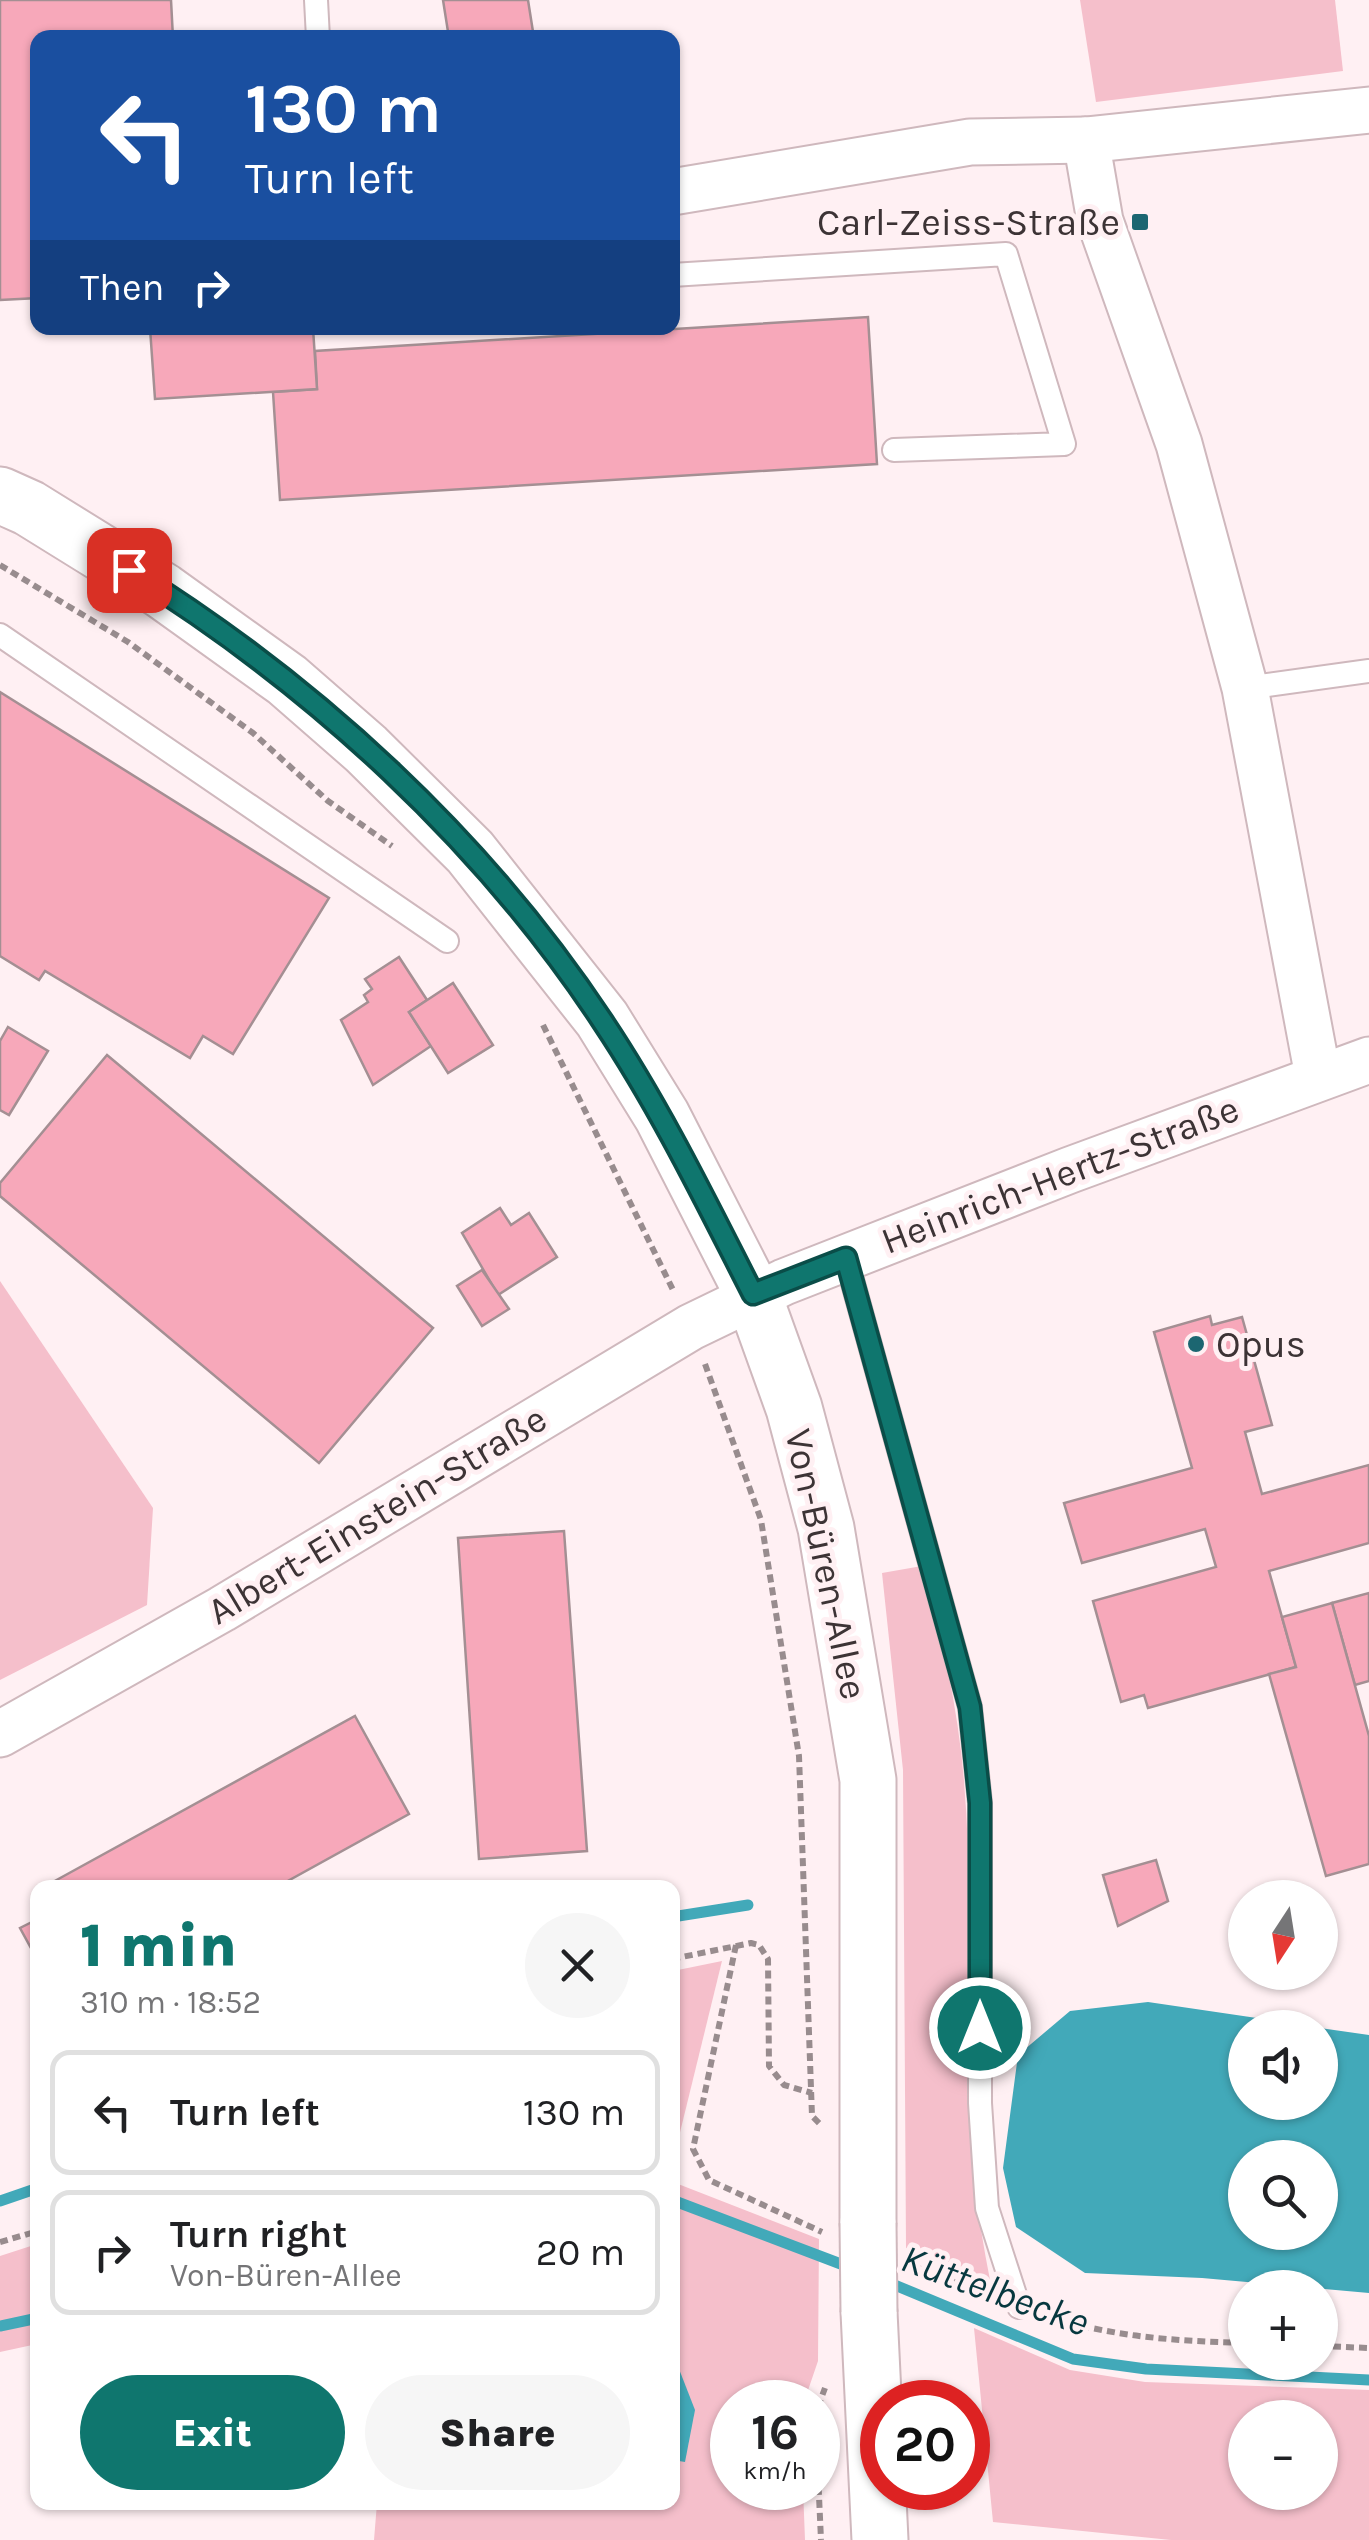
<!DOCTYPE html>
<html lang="en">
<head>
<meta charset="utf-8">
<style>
	:root { --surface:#fff; --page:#f6f6f6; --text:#202124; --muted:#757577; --line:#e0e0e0; --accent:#0f766e }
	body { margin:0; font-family:Karla,sans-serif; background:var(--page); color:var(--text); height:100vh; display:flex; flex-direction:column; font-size:38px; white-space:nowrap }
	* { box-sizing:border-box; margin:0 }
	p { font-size:32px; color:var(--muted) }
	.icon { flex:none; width:55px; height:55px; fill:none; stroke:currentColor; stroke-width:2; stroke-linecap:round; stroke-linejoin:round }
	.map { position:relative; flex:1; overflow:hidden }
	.drawer { position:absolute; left:30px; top:1880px; width:650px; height:630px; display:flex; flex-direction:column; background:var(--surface); border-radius:20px; box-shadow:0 2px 8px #0004 }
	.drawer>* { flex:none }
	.top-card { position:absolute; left:30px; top:30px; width:650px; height:305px; border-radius:20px; box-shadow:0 2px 8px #0004; background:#1a4fa0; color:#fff; overflow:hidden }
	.needle { width:65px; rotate:192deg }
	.tools { position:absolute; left:1228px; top:1880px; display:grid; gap:20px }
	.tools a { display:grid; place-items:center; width:110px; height:110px; border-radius:50%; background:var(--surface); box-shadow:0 2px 8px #0004; font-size:50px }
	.speed { position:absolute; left:710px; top:2380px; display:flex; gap:20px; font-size:50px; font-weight:700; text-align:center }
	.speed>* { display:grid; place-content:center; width:130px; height:130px; border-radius:50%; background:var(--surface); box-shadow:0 2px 8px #0004; line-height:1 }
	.speed small { font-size:25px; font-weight:400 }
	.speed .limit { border:15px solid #d22; background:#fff; color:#111 }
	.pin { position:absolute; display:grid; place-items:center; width:85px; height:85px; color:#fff; margin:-42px; border-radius:20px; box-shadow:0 5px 15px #0006 }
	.me { position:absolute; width:110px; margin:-55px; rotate:0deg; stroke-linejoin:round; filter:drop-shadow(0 0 8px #0008) }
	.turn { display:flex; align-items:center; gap:35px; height:210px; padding:0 50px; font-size:45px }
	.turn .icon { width:130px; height:130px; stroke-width:2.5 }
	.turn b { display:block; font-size:70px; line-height:85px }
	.then { display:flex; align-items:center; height:95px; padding:0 50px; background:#0003; gap:20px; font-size:38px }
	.round { display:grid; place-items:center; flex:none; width:105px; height:105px; border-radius:52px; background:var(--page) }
	.head { display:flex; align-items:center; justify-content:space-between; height:170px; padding:0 50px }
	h1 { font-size:60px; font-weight:800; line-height:75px; color:var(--accent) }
	.cta { display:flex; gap:20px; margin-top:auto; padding:20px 50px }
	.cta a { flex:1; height:115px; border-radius:60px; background:var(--accent); color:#fff; font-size:40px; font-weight:800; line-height:115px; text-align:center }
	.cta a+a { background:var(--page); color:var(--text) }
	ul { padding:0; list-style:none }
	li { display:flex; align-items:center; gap:30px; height:125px; margin:0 20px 15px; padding:0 30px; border:5px solid var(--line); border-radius:20px }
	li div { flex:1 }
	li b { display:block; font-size:38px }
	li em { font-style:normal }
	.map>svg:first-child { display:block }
	.green { fill:#f5bfcb; fill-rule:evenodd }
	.water { fill:#42a9b9; fill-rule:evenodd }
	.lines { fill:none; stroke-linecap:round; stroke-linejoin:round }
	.stream { stroke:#42a9b9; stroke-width:11 }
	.building { fill:#f7a8ba; stroke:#a48f93; stroke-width:2.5 }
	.service-casing { stroke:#cfb8bd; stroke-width:26 }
	.minor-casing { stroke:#cfb8bd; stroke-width:49 }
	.tertiary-casing { stroke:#cfb8bd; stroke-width:59 }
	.path { stroke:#988c8e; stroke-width:6; stroke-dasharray:8 5; stroke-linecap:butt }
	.service { stroke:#fff; stroke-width:22 }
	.minor { stroke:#fff; stroke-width:45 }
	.tertiary { stroke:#fff; stroke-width:55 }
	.tertiary-bridge-casing { stroke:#cfb8bd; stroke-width:59; stroke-linecap:butt }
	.tertiary-bridge { stroke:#fff; stroke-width:55 }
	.route-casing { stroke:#0a4d48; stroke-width:25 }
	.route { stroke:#0f766e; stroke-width:18 }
	.poi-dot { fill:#1c6671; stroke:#fff0f3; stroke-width:4 }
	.labels { text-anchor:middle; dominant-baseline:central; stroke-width:10; stroke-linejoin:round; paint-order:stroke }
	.poi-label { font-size:38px; fill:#3c3335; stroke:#fff0f3; text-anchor:end }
	.street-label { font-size:38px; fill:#3c3335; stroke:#fff0f3 }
	.water-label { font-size:40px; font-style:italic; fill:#07383f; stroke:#fff0f3 }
</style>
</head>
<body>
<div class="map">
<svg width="1369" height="2540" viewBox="0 0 1369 2540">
	<rect width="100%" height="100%" fill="#fff0f3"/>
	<g class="green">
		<path d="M1080 0H1335L1343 71 1096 102Z"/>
		<path d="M0 1281 153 1508 147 1605 0 1680Z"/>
		<path d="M922 1566C942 1637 958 1707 964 1781 973 1885 966 1988 968 2092 969 2155 978 2218 990 2280L906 2248 903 1770 882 1573Z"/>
		<path d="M722 1961 673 2161V1971Z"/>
		<path d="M673 2182 819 2239 818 2361 804 2402H732V2488H803L805 2540H374L377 2503 672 2502Z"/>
		<path d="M37 2244V2344L0 2352V2256Z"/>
		<path d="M974 2328 1070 2370 1145 2382 1369 2390V2540H1171L993 2522ZM1245 2418H1320V2492H1245Z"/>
	</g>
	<g class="water">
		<path d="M1148 2002 1317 2027 1245 2028V2102H1320V2028L1369 2035V2293L1202 2278 1085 2273 1016 2227 1003 2168 1018 2055 1070 2011ZM1245 2158H1320V2232H1245Z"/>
		<path d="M672 2351 695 2410 685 2462 673 2460Z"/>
	</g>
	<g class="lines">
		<g class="stream">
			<path d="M672 1917 748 1905"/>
			<path d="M672 2200 854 2269"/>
			<path d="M0 2201 38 2188"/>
			<path d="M885 2281 1073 2359 1146 2369 1369 2380"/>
			<path d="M0 2326 38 2318"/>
		</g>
	</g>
	<g class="building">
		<path d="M0 0H171L173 38H38V298L0 300Z"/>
		<path d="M443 0H528L534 38H449Z"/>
		<path d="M868 317 877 464 280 500 273 392 317 389 315 351Z"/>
		<path d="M150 328H313L317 389 155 399Z"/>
		<path d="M0 692 329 898 233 1054 203 1036 190 1058 45 971 39 980 0 956Z"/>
		<path d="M399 957 427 1000 409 1012 431 1046 373 1085 341 1020 368 1002 364 995 372 989 365 979Z"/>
		<path d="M453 983 493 1045 448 1073 409 1012Z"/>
		<path d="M8 1027 48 1051 9 1115 0 1110V1041Z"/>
		<path d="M107 1055 433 1328 319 1463 0 1196V1183Z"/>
		<path d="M500 1208 511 1225 529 1213 557 1257 498 1295 462 1233Z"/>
		<path d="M482 1270 509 1309 482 1326 457 1286Z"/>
		<path d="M1210 1316 1212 1325 1242 1317 1272 1425 1245 1432 1262 1494 1369 1465V1543L1269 1571 1296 1667 1148 1708 1144 1695 1121 1702 1093 1601 1216 1567 1205 1529 1082 1563 1064 1503 1192 1468 1154 1332Z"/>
		<path d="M564 1531 587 1851 479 1859 458 1538Z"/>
		<path d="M1369 1593V1681L1355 1685 1332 1603Z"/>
		<path d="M1332 1603 1369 1736V1864L1326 1876 1269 1674 1296 1667 1282 1617Z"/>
		<path d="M355 1716 409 1814 275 1888H42Z"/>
		<path d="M1156 1860 1168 1901 1118 1926 1103 1875Z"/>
		<path d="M38 1919V1961L20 1928Z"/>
	</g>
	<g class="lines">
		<g class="service-casing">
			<g id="service">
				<path d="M316 0 318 38"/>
				<path d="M672 275 1006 254 1064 444 894 450"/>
				<path d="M0 635 447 941"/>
				<path d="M1245 688 1369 671"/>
				<path d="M846 1258 970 1707 980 1803V2103L987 2208 1019 2307"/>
			</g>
		</g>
		<g class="minor-casing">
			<g id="minor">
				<path d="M1086 140 1100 221 1179 444 1245 688 1318 1076"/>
				<path d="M672 192 970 142 1086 140 1369 110"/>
				<path d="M0 1734 222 1609 691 1327 784 1282 1070 1170 1369 1060"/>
			</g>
		</g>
		<g class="tertiary-casing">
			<g id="tertiary">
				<path d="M0 495 29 508 163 591 287 680 366 749 470 852 602 1019 662 1116 753 1294 794 1408 826 1528 868 1780V2223"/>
				<path d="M869 2312 880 2540"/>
			</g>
		</g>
		<g class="path">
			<path d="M0 565 128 642 253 733 328 801 392 846"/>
			<path d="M543 1025 674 1292"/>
			<path d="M705 1364 761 1520 799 1756 812 2116 820 2124"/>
			<path d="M736 1945 693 2149 709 2180 822 2232"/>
			<path d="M672 1959 751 1943 759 1945 768 1959 769 2066 784 2085 812 2093"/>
			<path d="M0 2242 38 2231"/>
			<path d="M913 2266 981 2292"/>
			<path d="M1044 2315C1110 2337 1176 2341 1245 2343"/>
			<path d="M1320 2346 1369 2348"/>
			<path d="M818 2407 825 2388"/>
			<path d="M818 2474 821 2540"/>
		</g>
		<use href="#service" class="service"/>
		<use href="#minor" class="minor"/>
		<use href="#tertiary" class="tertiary"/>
		<g class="tertiary-bridge-casing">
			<path id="tertiary-bridge" d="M868 2223 869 2312"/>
		</g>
		<use href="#tertiary-bridge" class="tertiary-bridge"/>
	</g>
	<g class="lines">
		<g class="route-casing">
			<path id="route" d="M129 570C314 685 483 840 603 1022 661 1109 706 1202 753 1294L846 1258 970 1707 980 1803V2028"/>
		</g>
		<use href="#route" class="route"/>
	</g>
	<g class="poi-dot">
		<rect x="1130" y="212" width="20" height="20" rx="5"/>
		<circle cx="1196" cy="1344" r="10"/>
	</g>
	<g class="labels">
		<g class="poi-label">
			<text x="1120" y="222">Carl-Zeiss-Straße</text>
			<text x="1216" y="1344" text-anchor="start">Opus</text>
		</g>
		<g class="street-label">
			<text transform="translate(1060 1175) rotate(-21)">Heinrich-Hertz-Straße</text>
			<text transform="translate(377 1515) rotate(-31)">Albert-Einstein-Straße</text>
			<text transform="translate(826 1564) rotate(78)">Von-Büren-Allee</text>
		</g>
		<g class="water-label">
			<text transform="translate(995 2290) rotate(20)">Küttelbecke</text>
		</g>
	</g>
</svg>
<div class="tools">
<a><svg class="needle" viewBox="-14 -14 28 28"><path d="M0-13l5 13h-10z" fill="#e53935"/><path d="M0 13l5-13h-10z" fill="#757577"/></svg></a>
<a><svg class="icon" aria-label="sound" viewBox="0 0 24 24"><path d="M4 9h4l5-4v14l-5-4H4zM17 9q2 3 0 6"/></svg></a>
<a><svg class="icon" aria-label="search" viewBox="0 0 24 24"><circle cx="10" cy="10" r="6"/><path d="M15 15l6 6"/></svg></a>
<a>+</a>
<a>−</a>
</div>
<div class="speed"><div>16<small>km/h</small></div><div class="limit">20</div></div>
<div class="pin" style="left:129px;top:570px;background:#d93025"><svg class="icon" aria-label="arrive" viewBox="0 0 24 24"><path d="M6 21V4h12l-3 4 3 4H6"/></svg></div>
<svg class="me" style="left:980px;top:2028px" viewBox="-20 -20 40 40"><circle r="17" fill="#0f766e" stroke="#fff" stroke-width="3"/><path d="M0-11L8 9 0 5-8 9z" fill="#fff"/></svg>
<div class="top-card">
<div class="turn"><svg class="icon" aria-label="left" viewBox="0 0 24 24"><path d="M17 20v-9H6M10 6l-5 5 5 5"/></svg><div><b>130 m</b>Turn left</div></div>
<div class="then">Then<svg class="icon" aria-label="right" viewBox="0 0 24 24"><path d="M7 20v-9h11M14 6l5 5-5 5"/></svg></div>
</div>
<section class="drawer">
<div class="head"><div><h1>1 min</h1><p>310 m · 18:52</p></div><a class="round"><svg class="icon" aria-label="close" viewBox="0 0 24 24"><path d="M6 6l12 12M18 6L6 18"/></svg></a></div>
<ul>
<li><svg class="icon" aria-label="left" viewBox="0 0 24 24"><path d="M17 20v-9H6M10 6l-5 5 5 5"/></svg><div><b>Turn left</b></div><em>130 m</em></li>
<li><svg class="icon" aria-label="right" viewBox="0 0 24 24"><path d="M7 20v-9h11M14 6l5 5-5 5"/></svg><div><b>Turn right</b><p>Von-Büren-Allee</p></div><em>20 m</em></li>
</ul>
<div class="cta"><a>Exit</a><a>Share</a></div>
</section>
</div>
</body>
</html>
